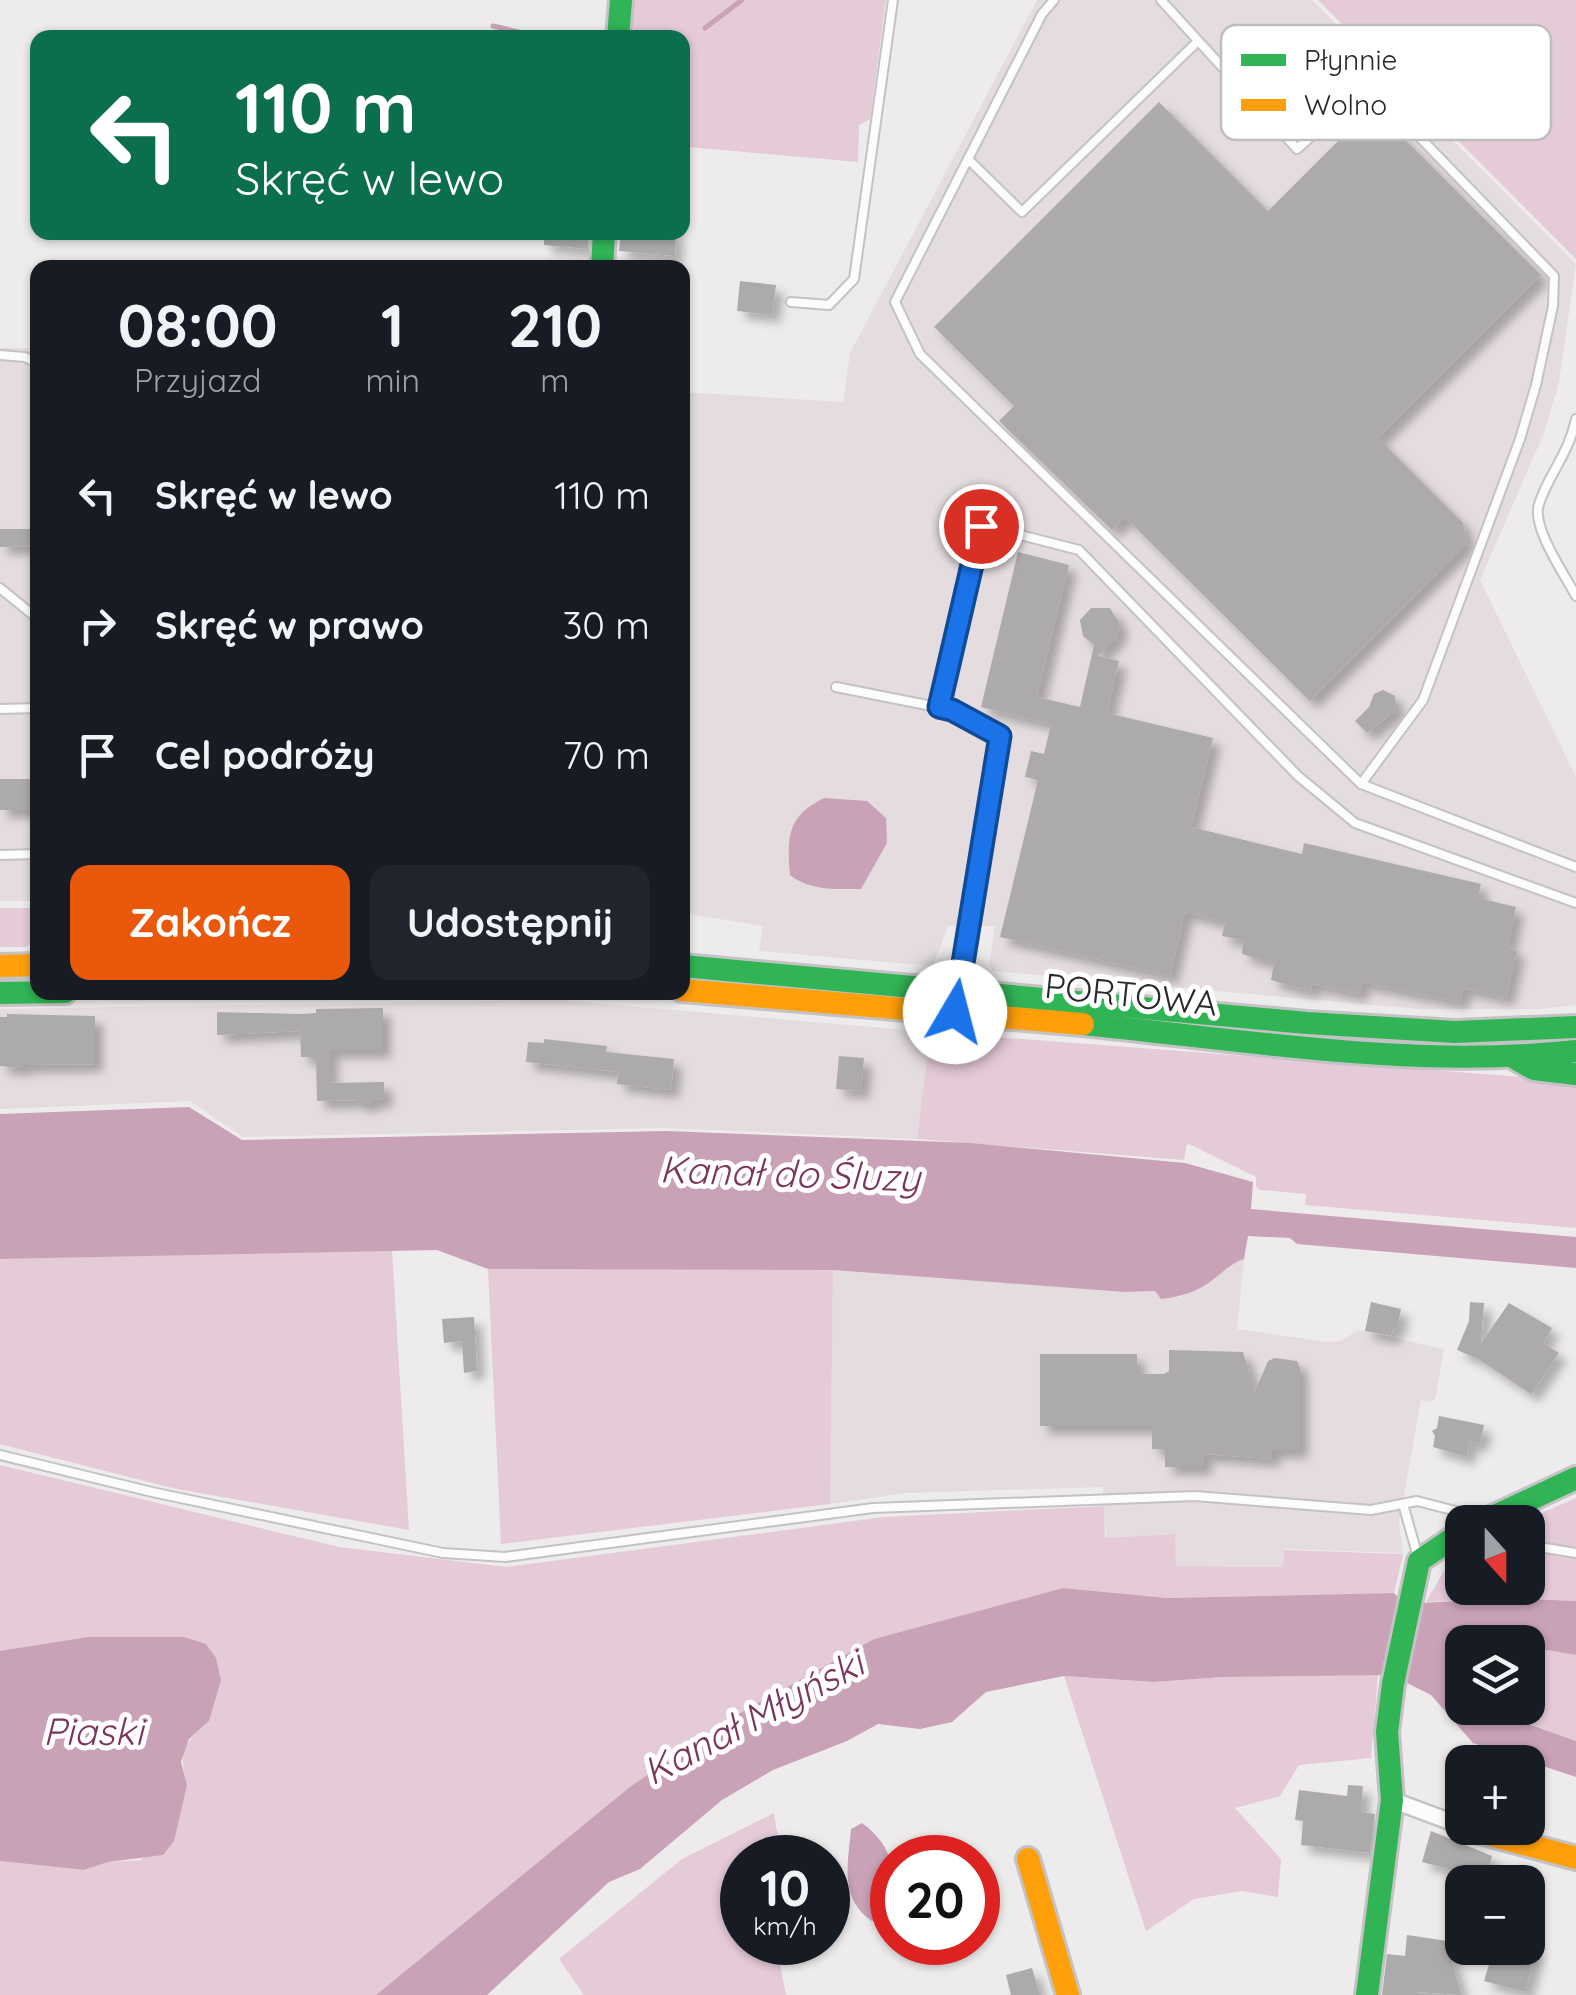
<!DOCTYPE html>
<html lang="pl">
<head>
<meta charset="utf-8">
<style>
	:root { --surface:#171b24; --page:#20242c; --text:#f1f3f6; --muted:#9ea1a6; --accent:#ea580c }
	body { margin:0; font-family:Quicksand,sans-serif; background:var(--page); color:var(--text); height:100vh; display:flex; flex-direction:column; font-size:38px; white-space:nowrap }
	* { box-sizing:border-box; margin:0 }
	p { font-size:32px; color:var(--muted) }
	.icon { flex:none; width:55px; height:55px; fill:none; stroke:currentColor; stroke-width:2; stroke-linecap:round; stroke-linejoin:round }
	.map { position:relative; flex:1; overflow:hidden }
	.side { position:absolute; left:30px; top:260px; width:660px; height:740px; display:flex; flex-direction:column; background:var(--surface); border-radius:20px; box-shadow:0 2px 8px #0004 }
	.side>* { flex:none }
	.hud { position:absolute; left:30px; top:30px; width:660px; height:210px; border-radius:20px; box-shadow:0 2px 8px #0004; background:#0b6e4f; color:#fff; overflow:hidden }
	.needle { width:65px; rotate:159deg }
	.buttons { position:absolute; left:1445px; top:1505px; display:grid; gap:20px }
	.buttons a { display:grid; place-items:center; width:100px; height:100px; border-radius:20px; background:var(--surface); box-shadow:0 2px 8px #0004; font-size:50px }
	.speed { position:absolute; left:720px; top:1835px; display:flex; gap:20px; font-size:50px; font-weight:700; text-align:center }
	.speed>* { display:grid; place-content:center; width:130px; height:130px; border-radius:50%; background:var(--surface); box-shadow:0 2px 8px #0004; line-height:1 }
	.speed small { font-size:25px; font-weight:400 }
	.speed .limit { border:15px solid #d22; background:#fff; color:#111 }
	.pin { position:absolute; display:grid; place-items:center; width:85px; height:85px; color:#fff; margin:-42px; border:5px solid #fff; border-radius:50%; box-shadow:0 2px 10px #0007 }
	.me { position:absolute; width:110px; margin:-55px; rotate:8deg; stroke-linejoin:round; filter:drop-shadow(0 0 8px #0008) }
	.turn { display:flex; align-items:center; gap:35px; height:210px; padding:0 40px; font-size:45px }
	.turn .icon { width:130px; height:130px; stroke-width:2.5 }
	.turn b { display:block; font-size:70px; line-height:85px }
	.eta { display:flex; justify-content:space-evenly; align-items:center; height:170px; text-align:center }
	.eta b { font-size:60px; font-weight:700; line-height:70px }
	.primary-button { display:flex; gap:20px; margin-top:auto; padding:20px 40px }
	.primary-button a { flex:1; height:115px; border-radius:20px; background:var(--accent); color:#fff; font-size:40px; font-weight:700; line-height:115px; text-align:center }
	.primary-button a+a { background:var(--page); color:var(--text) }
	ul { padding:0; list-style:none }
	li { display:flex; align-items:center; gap:30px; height:130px; padding:0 40px }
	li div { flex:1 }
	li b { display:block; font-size:38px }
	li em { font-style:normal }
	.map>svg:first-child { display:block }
	.built { fill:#e4dcdf }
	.green { fill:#e5cad8 }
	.water { fill:#c9a2b7 }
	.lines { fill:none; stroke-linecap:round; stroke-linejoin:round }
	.stream { stroke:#c9a2b7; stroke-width:5 }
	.building { fill:#adaaab; filter:url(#shadow) }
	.lane-casing { stroke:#c4c2c3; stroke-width:12 }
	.street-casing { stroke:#c4c2c3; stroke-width:20 }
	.fast-casing { stroke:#c4c2c3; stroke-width:28 }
	.slow-casing { stroke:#c4c2c3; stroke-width:28 }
	.lane { stroke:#fcfcfc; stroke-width:8 }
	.street { stroke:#fcfcfc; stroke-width:15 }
	.fast { stroke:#30b455; stroke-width:22 }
	.slow { stroke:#ff9f0a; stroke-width:22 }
	.route-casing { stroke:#114b97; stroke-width:25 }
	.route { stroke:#1a73e8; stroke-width:18 }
	.labels { text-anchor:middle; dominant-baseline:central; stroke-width:10; stroke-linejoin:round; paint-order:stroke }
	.street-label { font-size:35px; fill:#2a2829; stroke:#fff }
	.water-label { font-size:38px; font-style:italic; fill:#7a365d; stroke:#fff }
	.key { fill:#fff; stroke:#bfbebf; stroke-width:2.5 }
	.key-label { font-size:28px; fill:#2a2829 }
</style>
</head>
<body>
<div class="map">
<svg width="1576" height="1995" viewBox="0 0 1576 1995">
	<defs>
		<filter id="shadow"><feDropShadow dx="8" dy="8" stdDeviation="5" flood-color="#0004"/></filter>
	</defs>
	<rect width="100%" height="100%" fill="#eeebec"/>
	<g class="built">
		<path d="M1037 0H1312L1576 264 1559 382 1544 433 1480 580 1576 777V1005L1539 1009H1417L993 971 989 966 995 926H948L933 966 759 951 763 926 683 913 682 392 843 402 850 353Z"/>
		<rect x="0" y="348" width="37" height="553"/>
		<path d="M558 1000 930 1032 917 1139 664 1128 243 1137 190 1101 0 1109V1009Z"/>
		<path d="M1244 1259 1237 1329 1326 1342 1341 1341 1358 1330 1444 1349 1435 1399 1431 1402 1421 1400 1399 1523 1403 1553 1286 1549 1282 1567 1176 1566 1174 1534 1106 1538 1103 1487 905 1493 830 1504 833 1270 1124 1292 1156 1291 1180 1297 1202 1287 1236 1262Z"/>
	</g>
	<g class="green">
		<path d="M633 0H886L870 119 859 125 858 162 688 147 689 137 683 133 682 38 630 37Z"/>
		<path d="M1318 0H1576V259Z"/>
		<path d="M0 908H37V939L26 947H0Z"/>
		<path d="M930 1032 1576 1081V1228L1305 1205 1306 1194 1260 1190 1256 1186V1177L1187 1143 1184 1160 917 1139Z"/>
		<path d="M392 1250 409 1530 172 1488 0 1444V1259Z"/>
		<path d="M708 1267 833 1270 830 1504 501 1544 488 1269Z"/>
		<path d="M0 1465 339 1547 507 1567 884 1517 1104 1506 1105 1538 1175 1534 1176 1566 1282 1567 1285 1550 1403 1554 1394 1593 1167 1598 1063 1588 874 1639 745 1710 631 1786 376 1995H0V1861L84 1870 108 1862 141 1860 187 1785C178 1752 184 1743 209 1721L184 1637 0 1651Z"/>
		<path d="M1576 1498V1601L1509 1598 1426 1602 1445 1569 1462 1549V1588H1528V1522H1521Z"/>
		<path d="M1547 1650 1576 1655V1741L1517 1720 1501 1708H1528V1652Z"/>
		<path d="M1378 1675 1371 1758 1299 1765 1280 1796 1235 1808 1281 1859 1278 1897 1242 1891 1194 1899 1146 1931 1064 1676 1154 1682 1223 1677Z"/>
		<path d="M774 1813 781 1857 742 1858V1942L776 1943 786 1995H584L559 1959 682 1859Z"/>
	</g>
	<g class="water">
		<path d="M824 798 867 801 886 818 887 843 861 889C836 889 810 891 790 875 787 837 787 816 824 798Z"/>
		<path d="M189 1107 242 1140 666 1131 971 1143 1185 1163 1253 1182 1251 1209 1576 1237V1268L1297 1244 1290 1238 1248 1236 1244 1259C1228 1264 1217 1279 1202 1287 1188 1295 1175 1297 1161 1299L1155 1291 1124 1292 833 1270 488 1269 437 1250 0 1259V1114Z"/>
		<path d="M1063 1588 1167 1598 1394 1593 1404 1604 1509 1598 1576 1601V1655L1547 1650 1528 1652V1642H1462V1708H1501L1517 1720 1576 1741V1777L1473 1743 1431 1695 1391 1675 1223 1677 1154 1682 1064 1676 986 1692 952 1722 920 1729 878 1724 847 1741 773 1770 722 1800 640 1869 609 1882 487 1995H376L631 1786 745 1710 874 1639Z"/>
		<path d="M88 1637H184L206 1644 216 1658 221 1680 209 1721 189 1739 181 1762 187 1785 174 1841 163 1855 108 1862 84 1870 0 1861V1651Z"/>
		<path d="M862 1823C897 1849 893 1872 892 1911L886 1917 872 1921C839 1899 848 1863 851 1829Z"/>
	</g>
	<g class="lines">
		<g class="stream">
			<path d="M493 26 545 38"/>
			<path d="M705 28 742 0"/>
		</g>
	</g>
	<g class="building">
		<path d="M1159 102 1268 211 1372 107 1541 275 1378 438 1463 523 1467 543 1310 701 1125 517 1112 530 999 421 1014 406 934 327Z"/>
		<path d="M544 232H589L588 249 544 245Z"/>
		<path d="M621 232H676L675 256 619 251Z"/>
		<path d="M740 281 776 285 772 315 737 311Z"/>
		<path d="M0 529H38V546L0 547Z"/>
		<path d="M1018 552 1069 565 1037 697 1080 707 1094 645 1083 636 1080 620 1091 608H1110L1120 624 1117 637 1098 656 1119 661 1107 713 1213 738 1191 827 1302 854 1304 843 1481 884 1478 898 1516 907 1508 946 1517 951 1506 998 1464 988 1460 1002 1362 982 1359 994 1312 984 1311 991 1271 980 1274 963 1242 954 1243 940 1222 936 1225 922 1185 912 1170 976 1000 937 1038 780 1025 777 1031 751 1044 754 1051 724 981 707Z"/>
		<path d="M1383 690 1395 696 1396 710 1367 733 1355 721 1369 707 1374 694Z"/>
		<rect x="0" y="779" width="38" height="31"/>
		<path d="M383 1008V1050H330V1083L384 1082V1100H371V1104H358V1100L317 1101 316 1057H301L300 1031 217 1035V1012L300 1014 316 1013V1009Z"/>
		<path d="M7 1014 95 1016V1064L22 1065V1068L0 1066V1017H7Z"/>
		<path d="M544 1039 607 1046 606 1052 674 1059 671 1090 617 1084 618 1072 526 1062 528 1042 544 1043Z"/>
		<path d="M839 1056 864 1058 861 1091 836 1089Z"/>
		<path d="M1371 1302 1401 1309 1397 1330 1393 1329 1391 1336 1365 1331Z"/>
		<path d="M1470 1302 1484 1303 1481 1343 1509 1303 1552 1328 1543 1343 1559 1353 1531 1394 1478 1359 1457 1350 1469 1321Z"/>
		<path d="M474 1317 477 1371 464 1373 462 1341 444 1343 442 1319Z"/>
		<path d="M1169 1350 1243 1352 1255 1391 1268 1361 1275 1358 1297 1361 1300 1368V1450H1272V1459L1204 1454V1467H1165V1449H1152V1426H1040V1354H1137V1374H1164L1169 1371Z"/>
		<path d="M1439 1416 1484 1425 1480 1444 1470 1442 1467 1457 1433 1447 1435 1436 1432 1431 1437 1428Z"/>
		<path d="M1348 1785 1363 1786 1361 1812 1375 1814 1370 1853 1301 1845 1303 1821 1295 1820 1299 1790 1347 1796Z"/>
		<path d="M1431 1831 1492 1856 1486 1879 1422 1862Z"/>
		<path d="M1407 1935 1447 1941 1461 1995 1418 1992V1995H1382L1387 1954 1405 1956Z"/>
		<path d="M1494 1948H1537L1525 1992 1484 1981Z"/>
		<path d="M1032 1968 1040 1995H1011L1006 1975Z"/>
	</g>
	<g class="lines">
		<g class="lane-casing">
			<g id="lane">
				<path d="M1054 0 1042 14 895 302 920 354 1361 784 1576 867"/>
				<path d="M1161 0 1297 149 1369 85 1554 276 1553 306 1536 385 1520 439 1423 700 1361 784"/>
				<path d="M968 159 1022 212 1197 42"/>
				<path d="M791 302 829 305 854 279 893 0"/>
				<path d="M0 355 25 357 38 364"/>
				<path d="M1576 419C1568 456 1549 473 1539 504 1531 527 1565 575 1576 596"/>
				<path d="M0 588 38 619"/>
				<path d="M836 687 952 710 1000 737 958 986"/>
				<path d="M939 707 981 525 1079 550 1298 776 1355 823 1576 903"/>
				<path d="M0 709 38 708"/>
				<path d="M0 855 38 854"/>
				<path d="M0 1455 152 1492 443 1553 505 1557 873 1508 1195 1496 1371 1510 1417 1501 1483 1518"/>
				<path d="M1403 1504 1418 1557"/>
				<path d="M1528 1545 1576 1553"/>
			</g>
		</g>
		<g class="street-casing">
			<path id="street" d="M1392 1800 1462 1826"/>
		</g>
		<g class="fast-casing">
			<g id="fast">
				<path d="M618 38 621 0"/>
				<path d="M602 268 604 232"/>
				<path d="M682 966 1307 1023 1455 1032 1576 1027"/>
				<path d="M0 993 65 992"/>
				<path d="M1083 1024C1246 1040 1412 1069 1576 1051"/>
				<path d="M1516 1059 1534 1069 1576 1074"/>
				<path d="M1482 1522 1576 1478"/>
				<path d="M1367 1995 1392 1800 1387 1732 1393 1684 1419 1561 1462 1532"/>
			</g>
		</g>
		<g class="slow-casing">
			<g id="slow">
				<path d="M0 966 38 965"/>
				<path d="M682 990 1083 1024"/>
				<path d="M1465 1828 1576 1858"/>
				<path d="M1028 1859 1068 1995"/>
			</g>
		</g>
		<use href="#lane" class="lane"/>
		<use href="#street" class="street"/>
		<use href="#fast" class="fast"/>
		<use href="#slow" class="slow"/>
	</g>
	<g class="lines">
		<g class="route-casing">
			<path id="route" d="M955 1012 1000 736 952 710 939 707 981 526"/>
		</g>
		<use href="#route" class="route"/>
	</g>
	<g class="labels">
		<g class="street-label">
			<text transform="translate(1131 994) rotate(6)">PORTOWA</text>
		</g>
		<g class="water-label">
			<text transform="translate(790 1173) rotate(2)">Kanał do Śluzy</text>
			<text transform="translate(753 1717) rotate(-28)">Kanał Młyński</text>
			<text x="93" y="1731">Piaski</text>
		</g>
	</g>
	<rect x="1221" y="25" width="330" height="115" rx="15" class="key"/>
	<rect x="1241" y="54" width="45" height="12" fill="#30b455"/>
	<rect x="1241" y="99" width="45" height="12" fill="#ff9f0a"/>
	<g class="key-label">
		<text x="1304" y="70">Płynnie</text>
		<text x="1304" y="115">Wolno</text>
	</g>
</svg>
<div class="buttons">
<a><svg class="needle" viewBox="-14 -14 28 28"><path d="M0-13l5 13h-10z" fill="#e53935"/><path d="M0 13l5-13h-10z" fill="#9ea1a6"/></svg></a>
<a><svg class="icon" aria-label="layers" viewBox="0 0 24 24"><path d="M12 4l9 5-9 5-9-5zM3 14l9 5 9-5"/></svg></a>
<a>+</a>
<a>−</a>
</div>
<div class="speed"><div>10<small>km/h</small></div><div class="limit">20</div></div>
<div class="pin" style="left:981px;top:526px;background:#d93025"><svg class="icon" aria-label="arrive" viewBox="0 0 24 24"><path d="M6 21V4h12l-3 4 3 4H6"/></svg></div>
<svg class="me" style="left:955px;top:1012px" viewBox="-20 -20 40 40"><circle r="19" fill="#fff"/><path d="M0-13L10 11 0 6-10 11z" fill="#1a73e8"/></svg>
<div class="hud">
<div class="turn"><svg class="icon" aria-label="left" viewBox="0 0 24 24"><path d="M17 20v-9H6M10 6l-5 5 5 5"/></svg><div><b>110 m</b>Skręć w lewo</div></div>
</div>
<section class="side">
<div class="eta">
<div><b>08:00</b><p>Przyjazd</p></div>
<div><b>1</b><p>min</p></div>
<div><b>210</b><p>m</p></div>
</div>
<ul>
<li><svg class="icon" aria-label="left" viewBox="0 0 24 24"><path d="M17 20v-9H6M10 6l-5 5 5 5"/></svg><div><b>Skręć w lewo</b></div><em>110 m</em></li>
<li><svg class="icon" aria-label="right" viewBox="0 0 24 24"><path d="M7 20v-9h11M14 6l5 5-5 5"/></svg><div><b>Skręć w prawo</b></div><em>30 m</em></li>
<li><svg class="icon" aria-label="arrive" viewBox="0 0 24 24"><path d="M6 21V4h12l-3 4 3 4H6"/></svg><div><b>Cel podróży</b></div><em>70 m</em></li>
</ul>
<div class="primary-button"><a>Zakończ</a><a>Udostępnij</a></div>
</section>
</div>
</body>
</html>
